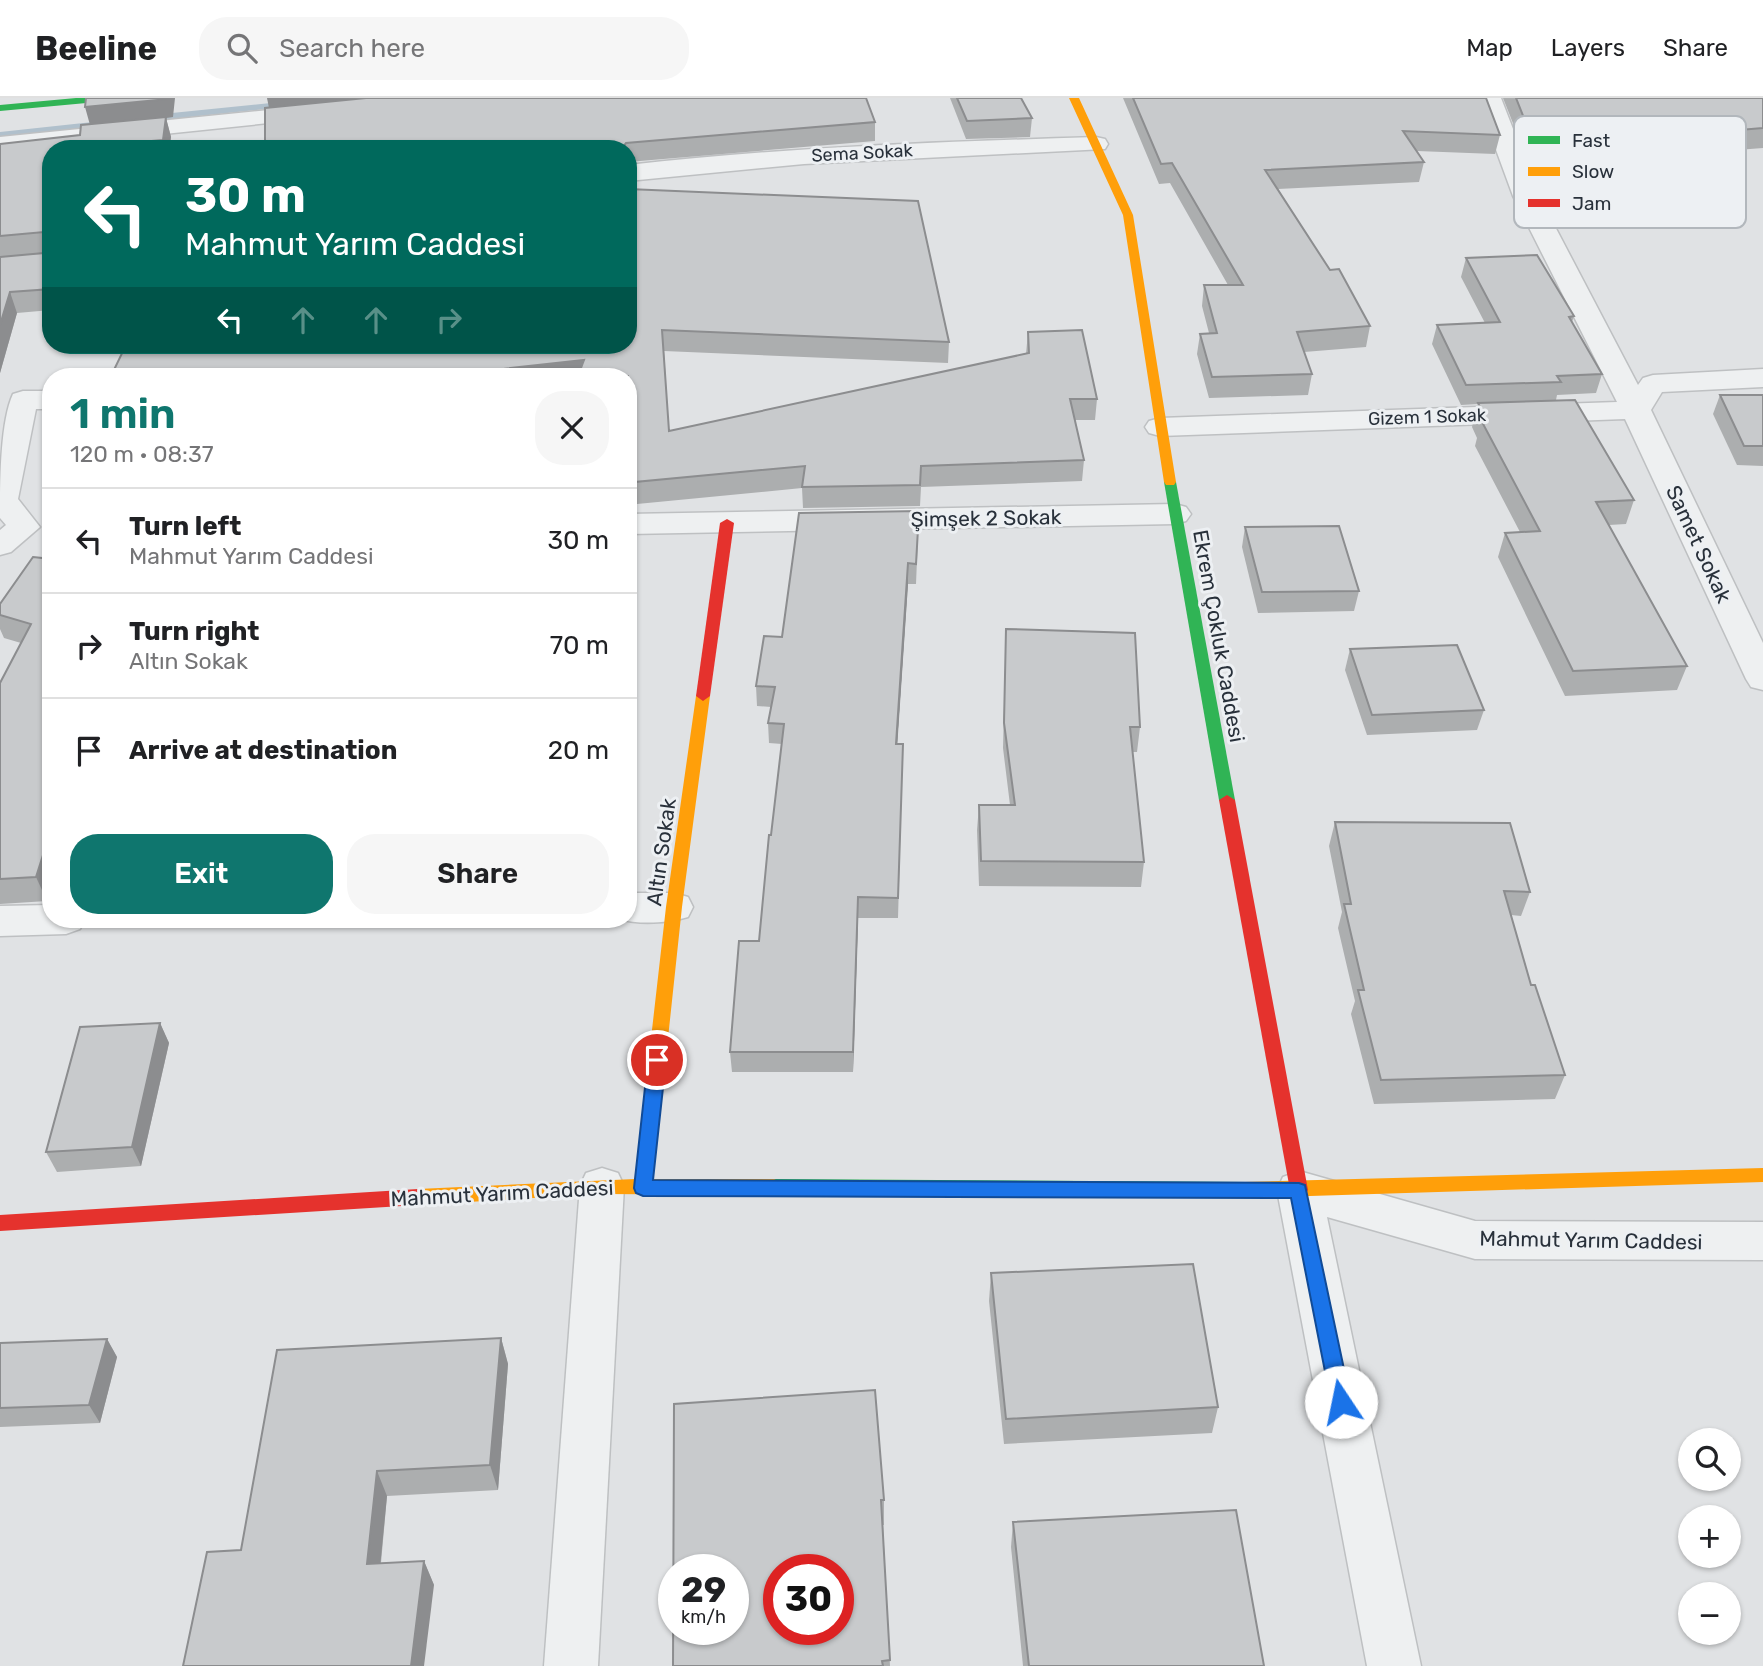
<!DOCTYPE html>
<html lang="en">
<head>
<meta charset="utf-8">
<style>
	:root { --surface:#fff; --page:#f6f6f6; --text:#202124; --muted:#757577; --line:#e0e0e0; --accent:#0f766e }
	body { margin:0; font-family:Rubik,sans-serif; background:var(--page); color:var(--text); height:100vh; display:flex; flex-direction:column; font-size:26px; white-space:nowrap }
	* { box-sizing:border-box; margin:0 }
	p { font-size:23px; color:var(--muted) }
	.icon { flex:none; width:38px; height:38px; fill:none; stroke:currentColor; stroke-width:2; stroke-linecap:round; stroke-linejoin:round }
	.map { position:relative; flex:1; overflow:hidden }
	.panel { position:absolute; left:42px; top:270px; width:595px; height:560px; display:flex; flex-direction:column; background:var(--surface); border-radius:28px; box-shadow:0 2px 5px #0004 }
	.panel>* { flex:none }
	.hud { position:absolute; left:42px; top:42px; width:595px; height:214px; border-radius:28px; box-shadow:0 2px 5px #0004; background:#00695c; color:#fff; overflow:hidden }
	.buttons { position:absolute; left:1678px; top:1330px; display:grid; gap:14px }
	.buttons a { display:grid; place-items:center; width:63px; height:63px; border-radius:50%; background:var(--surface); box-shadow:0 2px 5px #0004; font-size:35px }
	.speed { position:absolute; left:658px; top:1456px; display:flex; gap:14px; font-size:35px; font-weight:700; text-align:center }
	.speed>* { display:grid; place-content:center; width:91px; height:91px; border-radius:50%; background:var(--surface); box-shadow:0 2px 5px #0004; line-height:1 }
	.speed small { font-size:18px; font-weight:400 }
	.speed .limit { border:10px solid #d22; background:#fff; color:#111 }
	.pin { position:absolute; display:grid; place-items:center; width:60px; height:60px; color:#fff; margin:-30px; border:4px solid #fff; border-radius:50%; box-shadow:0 2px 7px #0007 }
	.me { position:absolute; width:77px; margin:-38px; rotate:349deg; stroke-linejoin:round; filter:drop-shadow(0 0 5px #0008) }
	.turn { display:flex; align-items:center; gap:24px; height:147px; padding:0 28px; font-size:32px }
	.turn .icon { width:91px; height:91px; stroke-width:2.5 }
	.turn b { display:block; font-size:49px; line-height:60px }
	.lanes { display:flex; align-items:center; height:66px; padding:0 28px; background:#0003; justify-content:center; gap:35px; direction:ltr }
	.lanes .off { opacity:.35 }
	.round { display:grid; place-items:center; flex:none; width:74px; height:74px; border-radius:28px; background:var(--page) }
	.headline { display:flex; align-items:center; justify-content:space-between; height:119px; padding:0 28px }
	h1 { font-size:42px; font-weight:600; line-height:52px; color:var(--accent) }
	.primary-button { display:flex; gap:14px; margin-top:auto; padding:14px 28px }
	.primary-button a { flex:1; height:80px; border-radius:28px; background:var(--accent); color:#fff; font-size:28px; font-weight:600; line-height:80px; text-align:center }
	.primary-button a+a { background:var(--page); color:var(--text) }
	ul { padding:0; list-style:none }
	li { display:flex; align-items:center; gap:21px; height:105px; padding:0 28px; border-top:2px solid var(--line) }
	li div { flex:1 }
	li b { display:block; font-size:26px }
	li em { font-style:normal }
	header { display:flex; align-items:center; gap:42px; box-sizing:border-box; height:98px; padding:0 35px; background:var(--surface); border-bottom:2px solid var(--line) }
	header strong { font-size:33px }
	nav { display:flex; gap:38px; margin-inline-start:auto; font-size:24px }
	.search { width:490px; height:63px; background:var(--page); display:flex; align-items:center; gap:18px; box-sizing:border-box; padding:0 24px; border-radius:28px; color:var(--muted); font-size:26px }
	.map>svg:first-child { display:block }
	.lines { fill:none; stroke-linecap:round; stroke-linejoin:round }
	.stream { fill:#b0c0cc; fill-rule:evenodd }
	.street-casing { stroke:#bec0c2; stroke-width:3 }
	.street { fill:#eef0f1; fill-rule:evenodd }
	.fast { fill:#30b455; fill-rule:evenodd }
	.slow { fill:#ff9f0a; fill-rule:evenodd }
	.jam { fill:#e5322d; fill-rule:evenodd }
	.wall { fill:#acaeaf }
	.shaded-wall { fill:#8c8d8f }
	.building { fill:#c8cacc; stroke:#8c8d8f; stroke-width:2; fill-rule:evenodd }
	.route { fill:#1a73e8; stroke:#114b97; stroke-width:2 }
	.labels { text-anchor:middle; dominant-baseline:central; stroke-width:6; stroke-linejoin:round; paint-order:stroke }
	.far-street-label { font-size:18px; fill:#29313b; stroke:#edf0f3 }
	.street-label { font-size:21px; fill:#29313b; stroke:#edf0f3 }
	.key { fill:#edf0f3; stroke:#b2b7bc; stroke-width:2 }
	.key-label { font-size:19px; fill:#29313b }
</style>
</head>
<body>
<header>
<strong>Beeline</strong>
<div class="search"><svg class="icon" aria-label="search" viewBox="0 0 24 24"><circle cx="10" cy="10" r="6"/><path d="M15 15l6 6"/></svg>Search here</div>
<nav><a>Map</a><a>Layers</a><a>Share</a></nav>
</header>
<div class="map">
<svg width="1763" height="1568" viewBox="0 0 1763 1568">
	<rect width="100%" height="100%" fill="#e0e2e4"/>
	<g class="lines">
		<g class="stream">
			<path d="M290 3 295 6 293 8 152 23 147 20 152 17Z"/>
			<path d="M102 23 107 26 106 28 0 40V34Z"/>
		</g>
		<g class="street-casing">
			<g id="street">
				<path d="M1477 0H1501L1539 98 1638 287 1643 280 1653 277 1763 271V289L1662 294 1651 312 1763 545V592L1751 589 1746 581 1625 321 1160 338 1149 335 1145 329 1149 323 1160 320 1617 304 1513 98Z"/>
				<path d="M318 7 327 9 330 14 327 19 0 53V39Z"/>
				<path d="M1096 39 1105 41 1108 46 1105 51 804 66 628 83V67C784 49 940 44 1096 39Z"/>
				<path d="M23 293H51V311H36L18 401 40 429 11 454 0 457V432L6 427 0 420C0 386 0 324 13 296Z"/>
				<path d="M1175 406 1186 409 1191 416 1186 423 1175 426 628 436V416Z"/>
				<path d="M628 795H674L688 799 693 809 688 819C668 825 640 827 619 821H628Z"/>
				<path d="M51 807V821H85L80 831 66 836 0 838V808Z"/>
				<path d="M602 1070 618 1075 624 1088 598 1568H544L580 1088 586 1075Z"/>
				<path d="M1299 1073 1475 1123 1763 1124V1162L1475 1161 1327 1119 1421 1568H1367L1277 1092 1283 1079Z"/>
			</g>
		</g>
		<use href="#street" class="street"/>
		<g class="fast">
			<path d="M76 0H113L108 3 0 13V7Z"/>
			<path d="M1170 380 1176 384 1235 702 1227 707 1219 702 1164 384Z"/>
			<path d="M774 1081 1245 1084 1251 1087 1254 1092 1251 1097 1245 1100 774 1097 768 1094 765 1089 768 1084Z"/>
		</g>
		<g class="slow">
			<path d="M1069 0H1079L1133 117 1176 384 1174 387H1166L1164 384 1123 117Z"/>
			<path d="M703 593 710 598 682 809 653 1081H774L780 1084 783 1089 780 1094 774 1097 602 1096 418 1107 412 1104 409 1099 412 1094 418 1091 635 1081 666 809 696 598Z"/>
			<path d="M1763 1070V1084L1245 1100 1239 1097 1236 1092 1239 1087 1245 1084Z"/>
		</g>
		<g class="jam">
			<path d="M727 421 734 425 710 598 703 603 696 598 720 425Z"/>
			<path d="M1227 697 1235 702 1308 1092 1305 1097 1299 1100 1293 1097 1290 1092 1219 702Z"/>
			<path d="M418 1091 424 1094 427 1099 424 1104 418 1107 0 1133V1117Z"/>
		</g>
	</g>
	<g class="wall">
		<path d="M950 0H1021L1032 20 1030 39 966 41Z"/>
		<path d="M1123 0H1486L1500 37 1495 56 1417 53 1424 64 1419 84 1278 91 1330 172 1370 228 1366 249 1304 254 1312 276 1308 297 1209 300 1197 256 1200 236 1209 235 1202 208 1204 187H1228L1170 85 1159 86Z"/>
		<path d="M1503 0H1763V50L1607 62 1606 66 1545 71 1536 58H1526Z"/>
		<path d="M173 19 166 20 171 39 51 51V212L17 215 0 275V46L80 37 90 27Z"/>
		<path d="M875 24V43L628 64V51H226Z"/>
		<path d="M628 91 949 244 948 265 664 253 669 333 1026 256 1028 234 1097 301 1095 322H1075L1084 362 1082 383 921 389 920 408 803 410 802 390 637 406V413L628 415Z"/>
		<path d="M1466 160 1574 218 1572 224 1602 276 1596 295 1557 297 1556 302 1634 402 1626 426 1609 427 1687 568 1677 592 1565 598 1498 459 1505 435 1520 434 1475 348 1477 340 1472 329 1478 306 1461 307 1432 246 1437 227 1485 225 1461 179Z"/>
		<path d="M1720 297H1763V368L1737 367 1713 316Z"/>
		<path d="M919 413 916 486H908L897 646H903L898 820H858L853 974H732L730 954 759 843 782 646 769 645 768 625 771 609 757 608 756 588 782 539Z"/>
		<path d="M1245 429 1359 493 1354 513 1258 515 1242 449Z"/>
		<path d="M33 459 47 803 0 806V585L21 545 4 540 0 531V506Z"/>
		<path d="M1006 531 1140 629 1137 654H1132L1144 764 1141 789 979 788 977 732 979 707H1010L1003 650Z"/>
		<path d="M1350 551 1484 612 1477 632 1367 637 1345 572Z"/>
		<path d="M1335 724 1530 794 1521 818 1511 817 1531 887 1565 977 1555 1001 1374 1006 1351 916 1355 903 1338 830 1342 814 1329 748Z"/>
		<path d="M160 925 169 945 141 1068 57 1074 46 1054Z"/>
		<path d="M991 1175 1218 1309 1212 1335 1004 1346 989 1203Z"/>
		<path d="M501 1240 508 1266 498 1392 387 1398 381 1465 424 1463 434 1487 241 1452Z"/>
		<path d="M107 1241 117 1259 100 1325 0 1329V1245Z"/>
		<path d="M674 1306 884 1402V1427H883L890 1568H673Z"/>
		<path d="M1013 1424 1264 1568H1023L1011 1449Z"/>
	</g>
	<g class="shaded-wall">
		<path d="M168 0H175L173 19 166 20 171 39 170 51H107L90 27 85 9Z"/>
		<path d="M267 0H369L269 10Z"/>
		<path d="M10 194 17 215 0 275V227Z"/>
		<path d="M584 262 586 278H458L457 276Z"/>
		<path d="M635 384 637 406V413L628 415V393Z"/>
		<path d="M633 417 635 438 628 553V488Z"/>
		<path d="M908 465V486L896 666V646Z"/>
		<path d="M51 732V792L47 803 36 779Z"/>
		<path d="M858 799V820L853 974V954Z"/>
		<path d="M160 925 169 945 141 1068 132 1049Z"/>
		<path d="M501 1240 508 1266 498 1392 490 1367Z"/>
		<path d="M107 1241 117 1259 100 1325 89 1307Z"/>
		<path d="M377 1373 387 1398 378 1490 367 1466Z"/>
		<path d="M424 1463 434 1487 424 1568H411Z"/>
	</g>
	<g class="building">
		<path d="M86 0H168V1L85 9Z"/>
		<path d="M366 0H866L875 24 626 45 623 49 613 51H226L265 48V10Z"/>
		<path d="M957 0H1021L1032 20 967 23Z"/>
		<path d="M1133 0H1486L1500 37 1403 33 1424 64 1265 72 1330 172 1339 171 1370 228 1297 234 1312 276 1212 279 1200 236 1217 235 1204 187H1243L1172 65 1161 66Z"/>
		<path d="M1516 0H1763V30L1608 43 1611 46 1550 51 1541 38H1531Z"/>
		<path d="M166 19 163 42 107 47V51H51V191L10 194 0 227V159L44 155 47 137 44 134 0 138V46L80 37 81 27Z"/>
		<path d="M628 91 918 103 949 244 662 232 669 333 1029 255 1028 234 1082 232 1097 301H1070L1084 362 921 368 920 387 802 389 805 368 635 384 634 392 628 393V278H578L584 262 457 276 458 278H111L126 247H628Z"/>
		<path d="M1537 157 1574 218 1569 219 1602 276 1557 278 1561 284 1466 287 1437 227 1500 224 1466 160Z"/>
		<path d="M1720 297H1763V348H1744Z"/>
		<path d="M1575 302 1634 402 1596 404 1687 568 1573 573 1505 435 1540 433 1482 324 1487 323 1478 305Z"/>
		<path d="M919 413 916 466 908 465 896 646H903L898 800 858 799 853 954H730L739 843H759L769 737H771L784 626 768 625 775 589 756 588 764 538 782 539 799 415Z"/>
		<path d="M628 417H633L628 488Z"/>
		<path d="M1339 428 1359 493 1262 494 1245 429Z"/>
		<path d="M33 459 51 461V732L36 779 0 781V585L31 526 0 517V506Z"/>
		<path d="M1006 531 1135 535 1140 629H1130L1144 764 981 763 979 707H1015L1004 625Z"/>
		<path d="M1457 547 1484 612 1372 617 1350 551Z"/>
		<path d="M1335 724 1510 725 1530 794 1504 793 1531 887H1535L1565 977 1381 982 1358 892H1364L1344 806H1351Z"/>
		<path d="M160 925 132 1049 46 1054 80 929Z"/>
		<path d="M1193 1166 1218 1309 1006 1321 991 1175Z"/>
		<path d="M501 1240 490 1367 377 1373 367 1466 424 1463 411 1568H183L207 1454 241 1452 277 1252Z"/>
		<path d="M107 1241 89 1307 0 1310V1245Z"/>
		<path d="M875 1292 884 1402H881L890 1562 882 1563 883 1568H673L674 1306ZM674 1472H733V1531H674ZM779 1472H838V1531H779Z"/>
		<path d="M1236 1412 1264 1568H1029L1013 1424Z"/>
	</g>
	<path class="route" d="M657 955 663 957 666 962 653 1082 1299 1085 1305 1087 1351 1304 1348 1310 1341 1313 1334 1310 1331 1304 1291 1100 643 1098 636 1095 634 1090 648 962 651 957Z"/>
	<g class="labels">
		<g class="far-street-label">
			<text transform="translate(862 55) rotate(-3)">Sema Sokak</text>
			<text transform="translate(1427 319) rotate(-2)">Gizem 1 Sokak</text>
		</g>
		<g class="street-label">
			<text transform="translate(986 420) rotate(-1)">Şimşek 2 Sokak</text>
			<text transform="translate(1699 446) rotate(65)">Samet Sokak</text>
			<text transform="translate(1219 538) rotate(80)">Ekrem Çokluk Caddesi</text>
			<text transform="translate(661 754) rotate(-82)">Altın Sokak</text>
			<text transform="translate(502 1095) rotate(-3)">Mahmut Yarım Caddesi</text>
			<text transform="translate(1591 1142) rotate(1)">Mahmut Yarım Caddesi</text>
		</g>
	</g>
	<rect x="1514" y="18" width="232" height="112" rx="10" class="key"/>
	<rect x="1528" y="38" width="32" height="8" fill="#30b455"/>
	<rect x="1528" y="69" width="32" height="9" fill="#ff9f0a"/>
	<rect x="1528" y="101" width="32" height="8" fill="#e5322d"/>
	<g class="key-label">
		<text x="1572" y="49">Fast</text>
		<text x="1572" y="80">Slow</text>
		<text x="1572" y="112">Jam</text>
	</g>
</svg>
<div class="buttons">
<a><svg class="icon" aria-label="search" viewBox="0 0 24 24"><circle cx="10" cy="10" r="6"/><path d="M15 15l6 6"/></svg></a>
<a>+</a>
<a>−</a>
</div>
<div class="speed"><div>29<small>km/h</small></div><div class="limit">30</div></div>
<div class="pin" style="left:657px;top:962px;background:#d93025"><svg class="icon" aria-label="arrive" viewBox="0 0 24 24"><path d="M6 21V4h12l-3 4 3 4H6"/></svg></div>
<svg class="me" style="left:1341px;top:1304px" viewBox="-20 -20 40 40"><circle r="19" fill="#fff"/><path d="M0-13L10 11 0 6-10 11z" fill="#1a73e8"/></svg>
<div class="hud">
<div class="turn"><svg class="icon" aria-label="left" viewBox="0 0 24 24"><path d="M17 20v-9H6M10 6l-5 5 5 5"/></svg><div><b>30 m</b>Mahmut Yarım Caddesi</div></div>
<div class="lanes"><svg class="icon" aria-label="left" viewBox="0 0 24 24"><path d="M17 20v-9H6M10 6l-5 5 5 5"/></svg><svg class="icon off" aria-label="ahead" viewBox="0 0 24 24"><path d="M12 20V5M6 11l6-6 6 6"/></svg><svg class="icon off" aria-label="ahead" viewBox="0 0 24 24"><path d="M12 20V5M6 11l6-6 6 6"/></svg><svg class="icon off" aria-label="right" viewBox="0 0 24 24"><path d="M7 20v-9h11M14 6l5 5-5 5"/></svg></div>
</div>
<section class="panel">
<div class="headline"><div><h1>1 min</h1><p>120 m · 08:37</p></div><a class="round"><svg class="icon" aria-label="close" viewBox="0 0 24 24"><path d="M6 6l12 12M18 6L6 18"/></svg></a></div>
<ul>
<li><svg class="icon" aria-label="left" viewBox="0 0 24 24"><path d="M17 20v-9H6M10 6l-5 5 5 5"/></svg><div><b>Turn left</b><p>Mahmut Yarım Caddesi</p></div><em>30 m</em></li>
<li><svg class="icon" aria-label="right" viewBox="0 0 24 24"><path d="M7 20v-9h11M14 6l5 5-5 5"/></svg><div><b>Turn right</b><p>Altın Sokak</p></div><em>70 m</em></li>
<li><svg class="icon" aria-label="arrive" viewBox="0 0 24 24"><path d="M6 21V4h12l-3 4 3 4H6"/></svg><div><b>Arrive at destination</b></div><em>20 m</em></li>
</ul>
<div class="primary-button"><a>Exit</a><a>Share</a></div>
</section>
</div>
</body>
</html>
